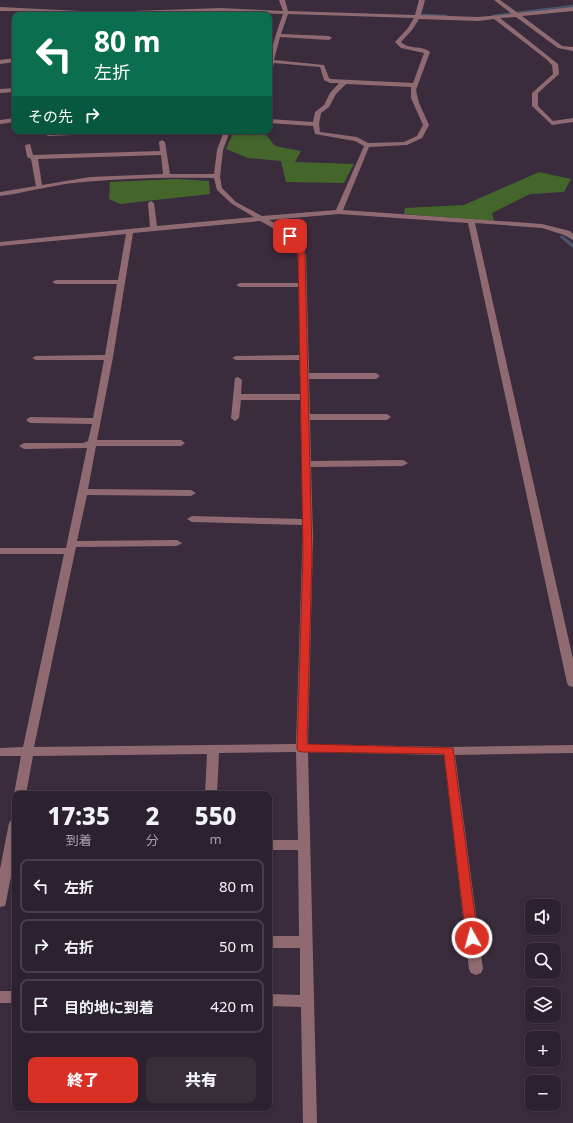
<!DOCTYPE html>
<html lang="ja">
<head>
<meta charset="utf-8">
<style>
	:root { --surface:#2c212e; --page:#382e3a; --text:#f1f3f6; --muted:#a6a3aa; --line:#483e4a; --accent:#d93025 }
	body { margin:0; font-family:"Noto Sans","Noto Sans JP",sans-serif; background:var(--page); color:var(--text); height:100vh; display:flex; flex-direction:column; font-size:15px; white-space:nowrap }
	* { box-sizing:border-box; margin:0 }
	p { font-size:13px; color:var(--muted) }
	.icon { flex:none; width:22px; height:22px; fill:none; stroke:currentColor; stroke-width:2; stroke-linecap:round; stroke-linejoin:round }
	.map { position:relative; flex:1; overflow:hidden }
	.side { position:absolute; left:12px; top:791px; width:260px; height:320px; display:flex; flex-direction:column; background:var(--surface); border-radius:8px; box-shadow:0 2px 6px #0003,0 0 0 1px var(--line) }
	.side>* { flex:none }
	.hud { position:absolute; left:12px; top:12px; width:260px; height:122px; border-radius:8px; box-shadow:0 2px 6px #0003,0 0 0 1px var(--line); background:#0b6e4f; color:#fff; overflow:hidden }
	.tools { position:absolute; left:525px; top:899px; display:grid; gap:8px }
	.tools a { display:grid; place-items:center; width:36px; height:36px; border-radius:8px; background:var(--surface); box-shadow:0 2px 6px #0003,0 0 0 1px var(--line); font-size:20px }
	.pin { position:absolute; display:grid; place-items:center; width:34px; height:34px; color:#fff; margin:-17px; border-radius:8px; box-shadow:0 2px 6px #0006 }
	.me { position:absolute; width:44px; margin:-22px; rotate:353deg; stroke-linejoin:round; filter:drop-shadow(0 0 3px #0008) }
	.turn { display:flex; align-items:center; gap:14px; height:84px; padding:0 16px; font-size:18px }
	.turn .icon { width:52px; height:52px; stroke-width:2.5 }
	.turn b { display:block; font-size:28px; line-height:34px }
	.then { display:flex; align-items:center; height:38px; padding:0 16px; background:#0003; gap:8px; font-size:15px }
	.eta { display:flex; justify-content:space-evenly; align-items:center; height:68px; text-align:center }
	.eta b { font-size:24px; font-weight:800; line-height:28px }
	.button { display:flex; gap:8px; margin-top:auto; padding:8px 16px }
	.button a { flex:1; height:46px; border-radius:8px; background:var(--accent); color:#fff; font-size:16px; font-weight:800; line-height:46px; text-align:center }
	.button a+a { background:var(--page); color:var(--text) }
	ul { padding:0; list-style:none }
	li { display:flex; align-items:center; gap:12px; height:54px; margin:0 8px 6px; padding:0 8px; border:2px solid var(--line); border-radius:8px }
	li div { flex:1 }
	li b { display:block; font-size:15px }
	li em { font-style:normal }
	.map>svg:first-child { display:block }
	.green { fill:#44662b }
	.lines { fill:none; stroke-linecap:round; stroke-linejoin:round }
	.stream-far1 { stroke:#49556b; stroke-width:2.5 }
	.stream { stroke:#49556b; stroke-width:3.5 }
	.minor { fill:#8f6b71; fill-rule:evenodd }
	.route { fill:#d93025; stroke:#8d1f18 }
</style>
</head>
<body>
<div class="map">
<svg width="573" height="1123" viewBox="0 0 573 1123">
	<rect width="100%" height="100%" fill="#3a2c3d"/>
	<g class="green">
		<path d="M234 131H263L275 146 301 151 295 162 354 164 344 183 286 182 281 161 248 158 226 149Z"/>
		<path d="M539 172 571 179 564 192 530 194 492 213 494 221 404 214 405 208 464 205Z"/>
		<path d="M177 179 209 181 210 194 120 204 109 199 110 182Z"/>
	</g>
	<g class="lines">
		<g class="stream-far1">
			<path d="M423 15 446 16"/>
			<path d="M493 16 573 6"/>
		</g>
		<path class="stream" d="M562 237 573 246"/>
		<g class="minor">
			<path d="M279 0H285L288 11 415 15 419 0H425L421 15 478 17 512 14 494 0H500L518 13 573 7V11L522 16 562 46 573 47V51L558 48 516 17 500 18 558 64 559 74 538 93V106L553 121 573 118V122L552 125 532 106V93L553 74 552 65 546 59 494 19 478 21 419 19 412 30 401 42C409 50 422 45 430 52L416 90 419 103 429 125 422 138 407 145 369 147 343 210 542 224 570 231 573 234V240L564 235 542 228 475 223 573 659V687L569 686 567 683 468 223 339 214 269 220 287 229 300 239 306 255 309 373H376L380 376 376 379H309L310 414H387L391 417 387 420H310L311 461 403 460 408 463 403 466 311 467 313 538 308 744 449 747 573 745V753L455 755 483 969 481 973 476 975 471 973 469 969 444 755 308 752 317 1123H303L301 1007 269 1006V994L300 995V948H269V936H299L298 850H269V840H298L296 752 219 753 217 794H205L207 754 33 756 26 794H15V796L14 794 21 756H0V748L23 747 64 554H0V548H66L87 448 24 449 19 446 24 443H83L88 441 92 424 30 423 26 420 30 417 93 418 104 360H36L32 358 36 356 105 355 117 284H56L52 282 56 280H118L126 234 0 246V242L150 227 148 203 151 201 154 203 157 226 254 217 232 204 217 190 214 178C167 177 119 178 73 183 48 186 24 193 0 196V192L36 186 31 159 27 157 25 145 30 144 33 155 160 151 159 142 162 140 165 142 170 174H214L217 150 224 131H230L223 150 220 177 222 188 236 202 262 216 336 210 364 146 355 141 315 134 313 126 269 123V119L313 122 315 112 324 105 330 93 339 83H330L324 80 320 67 274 63 272 72 269 74C269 52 276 34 283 14L221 12 82 15 23 11H0V7L101 12 221 8 283 11ZM288 14 414 18 408 28 395 42 401 48 424 53 413 83 331 79 329 78 324 65 274 60 280 37 329 40 332 38 329 36 281 34ZM346 84 411 87V98L423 125 417 136 404 142 368 143 357 137 320 132 319 124 321 113 329 107 336 94ZM161 155 163 174 90 177 42 185 38 159ZM260 221C297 241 298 240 299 283H240L236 285 240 287H299L300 355 236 356 232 358 236 360H300L301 394H241L242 380 238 377 235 378 231 418 235 421 239 418 241 400H301L303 519 192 516 187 519 192 522 303 525 296 744 34 747 76 547 177 546 182 543 177 540 77 541 87 495 191 496 196 493 191 490 88 489 96 446H181L185 443 181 440H97L113 357 133 233Z"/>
			<path d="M15 58V62L0 64V60Z"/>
			<path d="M15 88V92L0 93V89Z"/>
			<path d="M15 118V122L0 124V120Z"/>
			<path d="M129 131 126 133 48 136 45 134 48 132Z"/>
			<path d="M15 818V856L6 902 5 906 0 907V869L9 823 11 820Z"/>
			<rect x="0" y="991" width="15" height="12"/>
		</g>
	</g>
	<path class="route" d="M288 235C299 234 302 247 305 255L312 555 307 744 453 748 478 938 476 941 472 943 468 941 466 938 444 754 302 752 298 751 297 748 303 555 298 255 294 242 288 238Z"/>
</svg>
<div class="tools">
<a><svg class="icon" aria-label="sound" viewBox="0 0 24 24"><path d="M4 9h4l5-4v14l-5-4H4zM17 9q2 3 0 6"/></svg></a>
<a><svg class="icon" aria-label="search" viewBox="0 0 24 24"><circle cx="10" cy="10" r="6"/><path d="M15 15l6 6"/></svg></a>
<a><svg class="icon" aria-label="layers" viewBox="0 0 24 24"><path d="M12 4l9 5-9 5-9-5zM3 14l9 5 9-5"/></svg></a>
<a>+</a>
<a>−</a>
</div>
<div class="pin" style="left:290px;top:236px;background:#d93025"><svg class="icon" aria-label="arrive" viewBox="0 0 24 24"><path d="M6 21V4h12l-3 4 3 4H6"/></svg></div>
<svg class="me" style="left:472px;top:938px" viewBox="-20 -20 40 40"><circle r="17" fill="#d93025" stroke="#fff" stroke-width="3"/><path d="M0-11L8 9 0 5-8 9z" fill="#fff"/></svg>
<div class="hud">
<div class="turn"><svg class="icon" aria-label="left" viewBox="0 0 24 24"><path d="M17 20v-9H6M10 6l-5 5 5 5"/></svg><div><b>80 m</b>左折</div></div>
<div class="then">その先<svg class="icon" aria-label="right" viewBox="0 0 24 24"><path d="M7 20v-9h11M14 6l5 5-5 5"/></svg></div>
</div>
<section class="side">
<div class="eta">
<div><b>17:35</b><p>到着</p></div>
<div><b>2</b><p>分</p></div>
<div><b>550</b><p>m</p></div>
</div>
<ul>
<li><svg class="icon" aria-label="left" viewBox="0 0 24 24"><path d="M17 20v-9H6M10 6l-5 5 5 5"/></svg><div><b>左折</b></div><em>80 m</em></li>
<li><svg class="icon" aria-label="right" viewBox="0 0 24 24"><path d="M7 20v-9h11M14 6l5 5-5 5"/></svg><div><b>右折</b></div><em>50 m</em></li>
<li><svg class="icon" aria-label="arrive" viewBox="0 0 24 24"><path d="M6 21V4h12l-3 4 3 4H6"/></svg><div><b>目的地に到着</b></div><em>420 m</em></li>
</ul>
<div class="button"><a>終了</a><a>共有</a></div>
</section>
</div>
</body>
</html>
